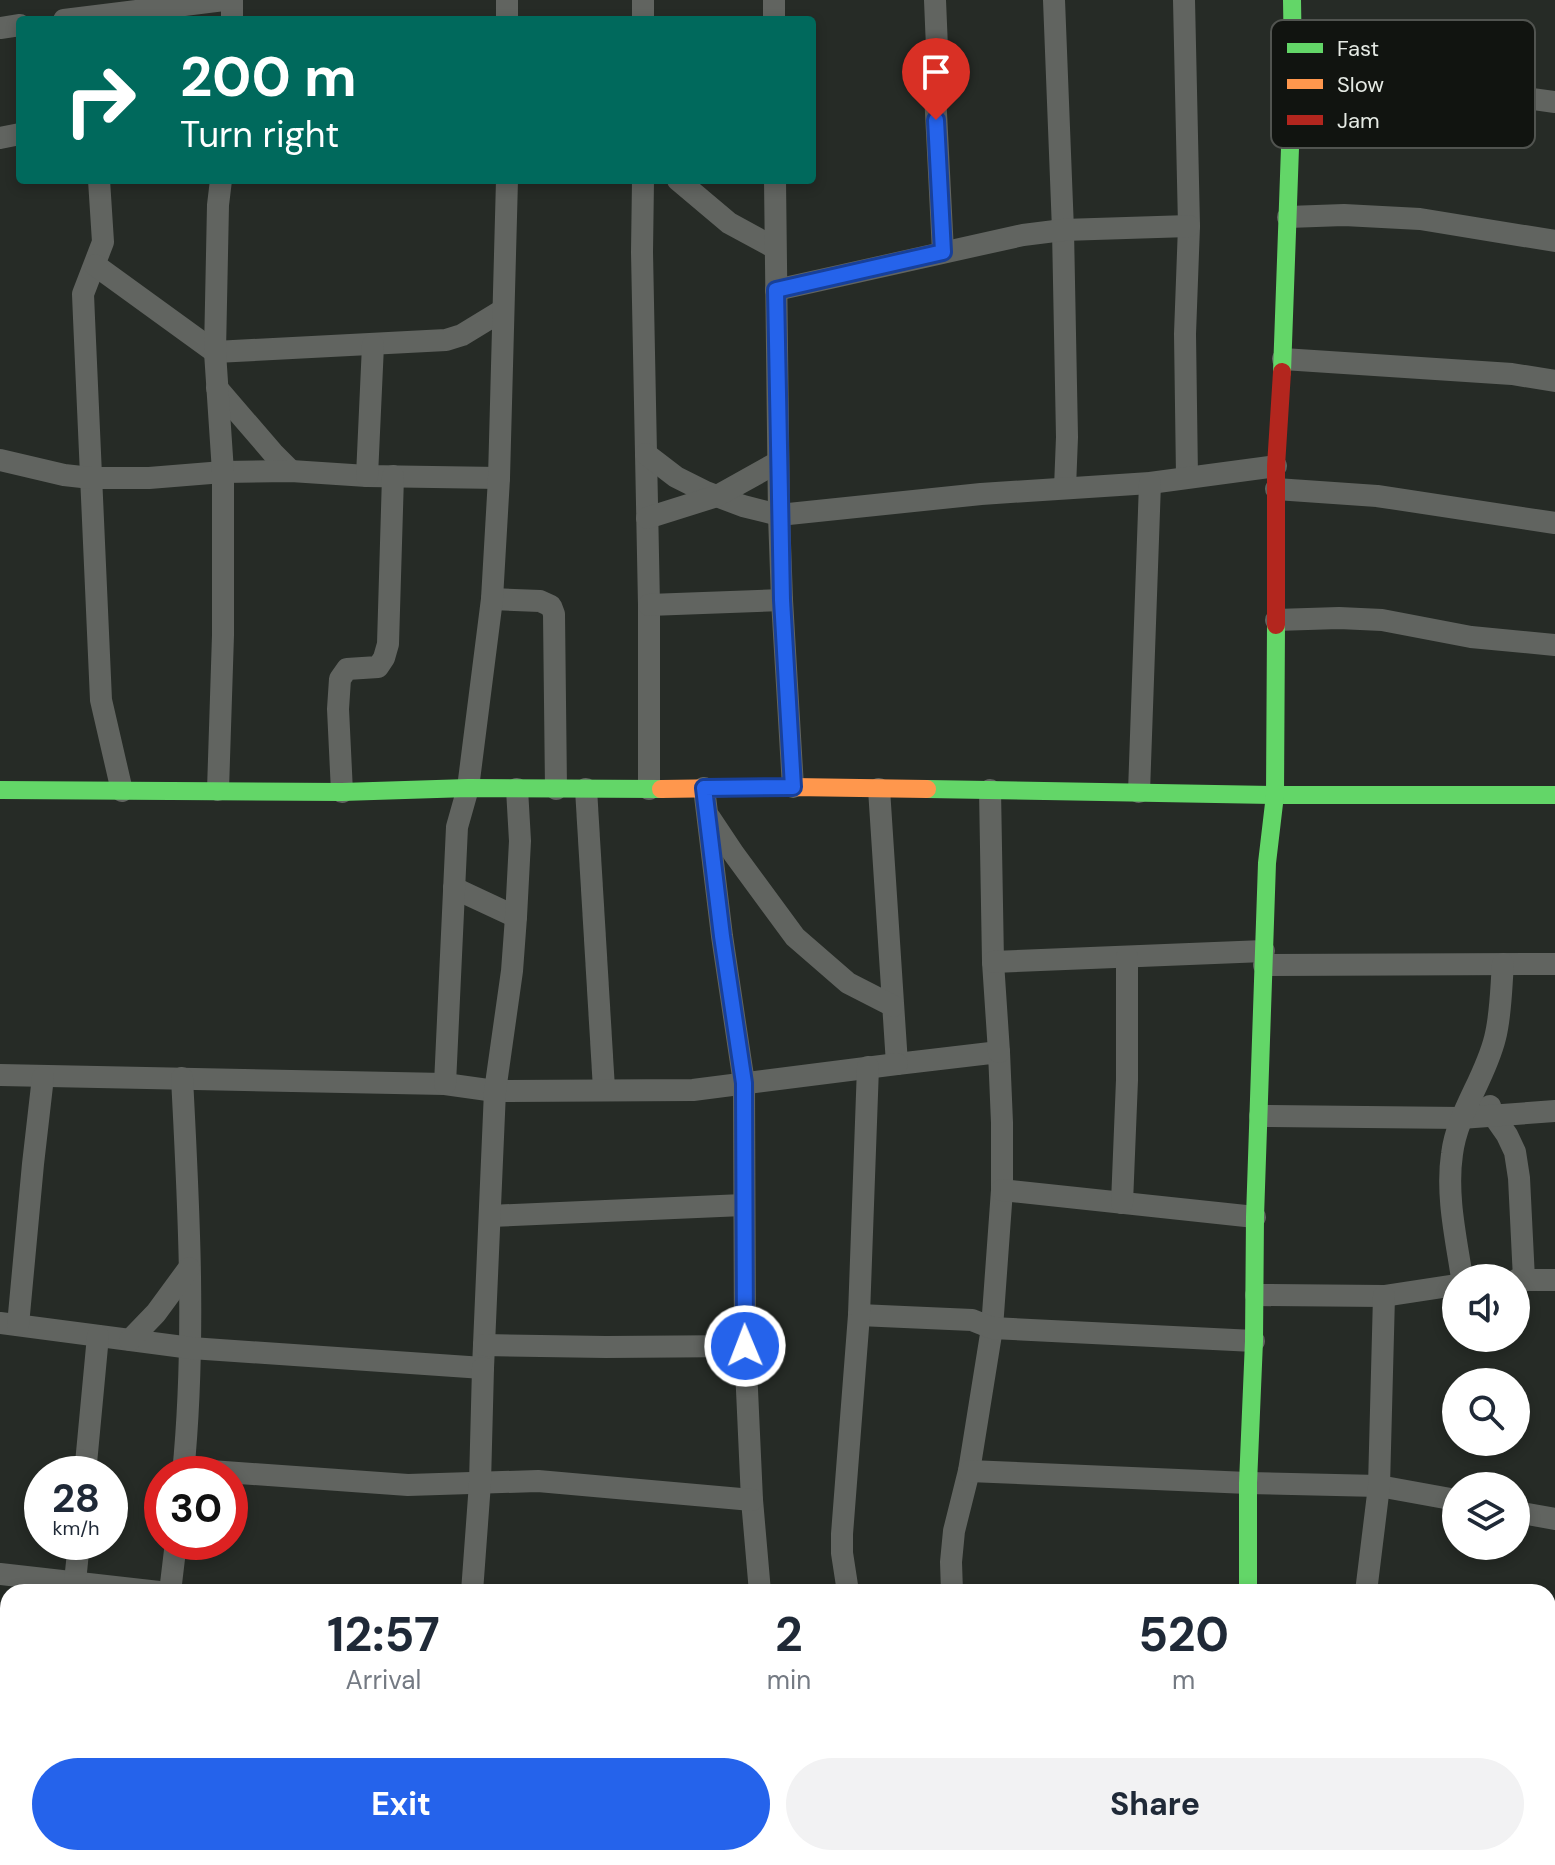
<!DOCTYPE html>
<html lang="en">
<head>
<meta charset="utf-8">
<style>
	:root { --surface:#fff; --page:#f2f2f3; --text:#1f2937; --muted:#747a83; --accent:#2563eb }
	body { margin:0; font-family:"DM Sans",sans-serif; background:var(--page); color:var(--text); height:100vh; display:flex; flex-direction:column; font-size:30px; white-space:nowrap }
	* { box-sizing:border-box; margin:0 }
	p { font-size:26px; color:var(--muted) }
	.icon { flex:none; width:44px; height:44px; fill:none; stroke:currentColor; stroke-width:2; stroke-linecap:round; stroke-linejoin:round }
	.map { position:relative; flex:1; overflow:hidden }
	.sheet { position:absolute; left:0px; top:1584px; width:1556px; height:282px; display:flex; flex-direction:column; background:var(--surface); border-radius:24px 24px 0 0; box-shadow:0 4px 12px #0003 }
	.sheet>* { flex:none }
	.guide { position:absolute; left:16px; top:16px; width:800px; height:168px; border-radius:8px; box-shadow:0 4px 12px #0003; background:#00695c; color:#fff; overflow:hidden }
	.buttons { position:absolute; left:1442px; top:1264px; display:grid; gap:16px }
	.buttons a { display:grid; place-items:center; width:88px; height:88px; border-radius:50%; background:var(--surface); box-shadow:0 4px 12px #0003; font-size:40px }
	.speed { position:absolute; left:24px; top:1456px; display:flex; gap:16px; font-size:40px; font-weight:700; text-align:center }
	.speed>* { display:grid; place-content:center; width:104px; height:104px; border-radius:50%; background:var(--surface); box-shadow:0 4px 12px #0003; line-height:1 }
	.speed small { font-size:20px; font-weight:400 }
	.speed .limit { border:12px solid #d22; background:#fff; color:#111 }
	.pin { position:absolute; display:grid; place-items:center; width:68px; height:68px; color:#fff; margin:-82px -34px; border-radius:50% 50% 50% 0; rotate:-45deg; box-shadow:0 0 8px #0007 }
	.pin .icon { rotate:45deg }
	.me { position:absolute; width:88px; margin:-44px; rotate:359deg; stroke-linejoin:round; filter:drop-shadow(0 0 6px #0008) }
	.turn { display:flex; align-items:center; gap:28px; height:168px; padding:0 32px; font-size:36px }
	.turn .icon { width:104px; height:104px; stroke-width:2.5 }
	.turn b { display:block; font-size:56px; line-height:68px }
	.eta { display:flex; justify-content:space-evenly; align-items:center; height:136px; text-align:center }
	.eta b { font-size:48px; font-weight:700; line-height:56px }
	.action { display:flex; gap:16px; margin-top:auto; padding:16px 32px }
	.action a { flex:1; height:92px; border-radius:48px; background:var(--accent); color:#fff; font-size:32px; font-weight:700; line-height:92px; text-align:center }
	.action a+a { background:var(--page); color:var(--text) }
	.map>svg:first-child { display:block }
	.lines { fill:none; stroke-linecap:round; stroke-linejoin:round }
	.street { stroke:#616460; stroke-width:22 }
	.fast { stroke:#63d668; stroke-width:18 }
	.slow { stroke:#ff974d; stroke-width:18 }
	.jam { stroke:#b3261e; stroke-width:18 }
	.route-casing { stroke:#184099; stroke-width:20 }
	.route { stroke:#2563eb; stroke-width:14 }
	.key { fill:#111410; stroke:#515450; stroke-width:2 }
	.key-label { font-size:22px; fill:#e5eae4 }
</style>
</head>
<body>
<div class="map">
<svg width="1555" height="1865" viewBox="0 0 1555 1865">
	<rect width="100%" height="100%" fill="#262b26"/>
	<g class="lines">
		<g class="street">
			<path d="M507 0V20"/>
			<path d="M643 0V20"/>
			<path d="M774 0V20"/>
			<path d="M935 0 937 48 935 93 943 252"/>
			<path d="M1054 0 1063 230 1067 437 1065 488"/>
			<path d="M1184 0 1189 226 1185 334 1187 477"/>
			<path d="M64 20 224 0"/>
			<path d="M232 20V0"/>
			<path d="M0 28 20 25"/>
			<path d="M1293 64 1329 71 1555 102"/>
			<path d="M0 138 20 134"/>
			<path d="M99 180 103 242 83 294 84 318 101 700 122 791"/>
			<path d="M643 180 642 252 649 605V789"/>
			<path d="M678 180 729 223 775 248"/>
			<path d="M775 180 779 515 782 600 793 787"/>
			<path d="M1288 217 1344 215 1420 219 1555 241"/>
			<path d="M95 265 215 352 446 340 462 335 503 310"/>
			<path d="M776 290 1023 235 1063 230 1189 226"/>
			<path d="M1283 359 1512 374 1555 381"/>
			<path d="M217 388 273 453 291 471"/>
			<path d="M646 454 676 477 706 492 743 506 779 515 981 494 1150 483 1276 466"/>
			<path d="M0 460 64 475 91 478H149L223 472 291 471 367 476 499 478"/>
			<path d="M367 476 373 345"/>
			<path d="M1276 489 1377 496 1555 523"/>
			<path d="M647 518 717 496 778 462"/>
			<path d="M492 599 540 601 551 606 554 614 556 789"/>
			<path d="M649 605 782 600"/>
			<path d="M1276 620 1339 618 1382 620 1471 637 1555 645"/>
			<path d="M704 788 722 936 744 1083 745 1346 752 1500 760 1592"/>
			<path d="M586 789 604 1089"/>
			<path d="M879 789 897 1064 999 1052 1002 1123V1190L992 1328 969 1471 954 1531 951 1562 952 1592"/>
			<path d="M218 790 223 635V472L215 352 218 205 221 180"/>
			<path d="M990 790 993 962 999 1052"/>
			<path d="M342 792 338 709 340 679 347 669 378 667 384 658 388 644 393 476"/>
			<path d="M1139 792 1150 483"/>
			<path d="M710 818 734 854 795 937 848 983 893 1006"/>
			<path d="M454 888 516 917"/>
			<path d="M993 962 1264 951"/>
			<path d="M1264 965 1555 964"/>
			<path d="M0 1075 445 1084 495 1091 693 1090 897 1064"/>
			<path d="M182 1078C189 1210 196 1343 183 1474"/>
			<path d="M445 1084 457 827 468 788 492 599 499 478 507 180"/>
			<path d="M1490 1106 1493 1115 1507 1135 1515 1152 1519 1178 1524 1279"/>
			<path d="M1260 1116 1461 1118 1555 1111"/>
			<path d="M1002 1190 1255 1217"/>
			<path d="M1122 1203 1127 1080V957"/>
			<path d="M490 1216 743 1205"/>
			<path d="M1462 1278C1456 1238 1446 1195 1452 1154 1457 1113 1485 1079 1495 1038 1501 1015 1501 988 1503 964"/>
			<path d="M1516 1280H1555"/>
			<path d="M1256 1295 1384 1296 1456 1285"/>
			<path d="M859 1315 972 1320 992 1328 1254 1341"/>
			<path d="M0 1323 191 1348 483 1368 495 1091 512 971 516 917 520 841 517 789"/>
			<path d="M18 1325 33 1164 43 1077"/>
			<path d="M130 1340 156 1313 189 1268"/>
			<path d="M484 1345 606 1347 745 1346"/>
			<path d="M183 1469 408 1485 538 1481 752 1500"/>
			<path d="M969 1471 1248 1483 1379 1486 1456 1500"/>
			<path d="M85 1474 98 1336"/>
			<path d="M1516 1512 1555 1519"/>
			<path d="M0 1574 159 1592"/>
			<path d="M75 1582 79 1542"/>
			<path d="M170 1592 176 1542"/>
			<path d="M472 1592 480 1483 483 1368"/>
			<path d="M848 1592 842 1553V1534L859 1315 868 1067"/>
			<path d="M1366 1592 1379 1486 1384 1296"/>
			<path d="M1548 1692 1555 1693"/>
			<path d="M0 1856H8"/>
			<path d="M671 1858V1865"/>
			<path d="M1457 1858 1525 1865"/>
			<path d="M1238 1865V1858"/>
		</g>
		<g class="fast">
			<path d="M1282 372 1293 64 1292 0"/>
			<path d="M927 789 1275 795H1555"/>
			<path d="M0 790 342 792 468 788 661 789"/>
			<path d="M1248 1592V1483L1254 1341 1255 1217 1267 863 1275 795 1276 625"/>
		</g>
		<path class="slow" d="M661 789 793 787 927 789"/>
		<path class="jam" d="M1276 625V466L1282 372"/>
	</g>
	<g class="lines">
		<g class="route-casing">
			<path id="route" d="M745 1346 744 1083 722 936 704 788 793 787 782 600 776 290 943 252 936 120"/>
		</g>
		<use href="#route" class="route"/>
	</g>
	<rect x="1271" y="20" width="264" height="128" rx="12" class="key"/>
	<rect x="1287" y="43" width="36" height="10" fill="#63d668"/>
	<rect x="1287" y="79" width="36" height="10" fill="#ff974d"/>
	<rect x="1287" y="115" width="36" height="10" fill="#b3261e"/>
	<g class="key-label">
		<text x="1337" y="56">Fast</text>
		<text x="1337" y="92">Slow</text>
		<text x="1337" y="128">Jam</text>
	</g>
</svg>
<div class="buttons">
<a><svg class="icon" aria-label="sound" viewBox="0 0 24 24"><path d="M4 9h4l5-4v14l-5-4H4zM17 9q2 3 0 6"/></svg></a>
<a><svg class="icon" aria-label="search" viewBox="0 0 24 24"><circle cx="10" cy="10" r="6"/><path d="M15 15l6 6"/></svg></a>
<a><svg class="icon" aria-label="layers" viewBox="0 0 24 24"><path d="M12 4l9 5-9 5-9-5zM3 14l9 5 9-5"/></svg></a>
</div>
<div class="speed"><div>28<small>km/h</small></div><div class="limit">30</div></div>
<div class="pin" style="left:936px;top:120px;background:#d93025"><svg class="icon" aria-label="arrive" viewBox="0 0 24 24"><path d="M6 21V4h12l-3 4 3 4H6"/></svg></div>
<svg class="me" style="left:745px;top:1346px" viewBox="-20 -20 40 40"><circle r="17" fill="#2563eb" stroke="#fff" stroke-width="3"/><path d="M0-11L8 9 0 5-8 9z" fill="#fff"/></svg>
<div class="guide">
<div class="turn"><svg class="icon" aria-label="right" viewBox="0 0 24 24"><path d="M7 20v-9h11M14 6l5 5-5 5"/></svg><div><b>200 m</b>Turn right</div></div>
</div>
<section class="sheet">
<div class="eta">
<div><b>12:57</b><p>Arrival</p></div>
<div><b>2</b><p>min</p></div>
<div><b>520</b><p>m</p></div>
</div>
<div class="action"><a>Exit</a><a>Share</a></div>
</section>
</div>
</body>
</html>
